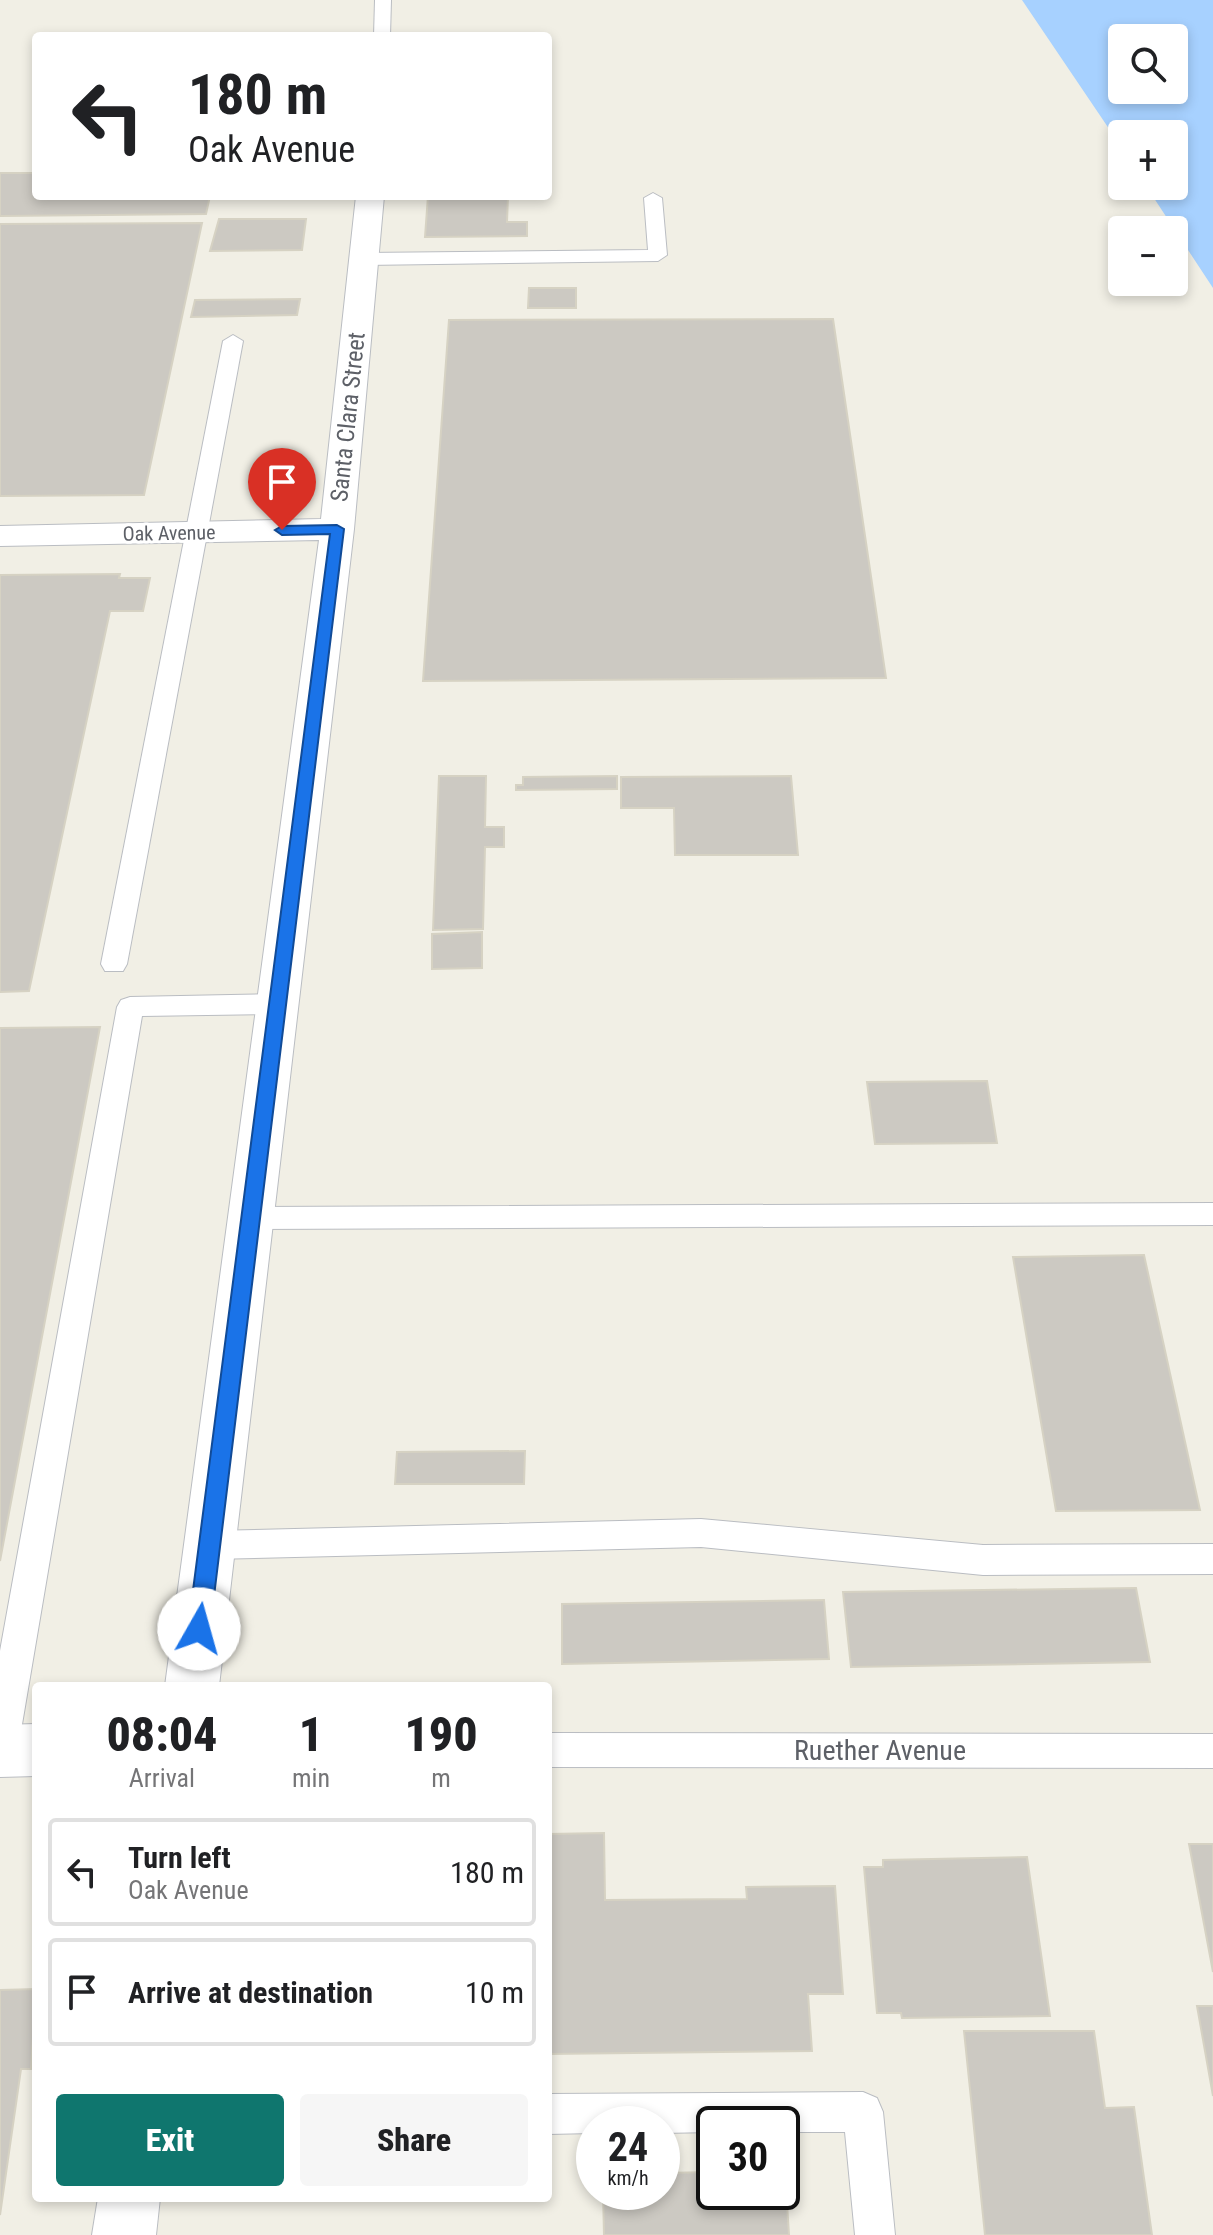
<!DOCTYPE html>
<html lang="en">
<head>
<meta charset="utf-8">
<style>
	:root { --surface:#fff; --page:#f6f6f6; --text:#202124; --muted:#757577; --line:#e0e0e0; --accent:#0f766e }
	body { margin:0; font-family:"Roboto Condensed",sans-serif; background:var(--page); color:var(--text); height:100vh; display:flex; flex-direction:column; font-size:30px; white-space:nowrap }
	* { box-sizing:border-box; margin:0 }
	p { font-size:26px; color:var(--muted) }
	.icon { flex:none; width:44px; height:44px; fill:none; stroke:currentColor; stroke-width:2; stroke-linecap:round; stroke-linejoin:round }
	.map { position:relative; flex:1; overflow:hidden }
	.panel { position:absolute; left:32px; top:1682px; width:520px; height:520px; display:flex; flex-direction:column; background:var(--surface); border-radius:8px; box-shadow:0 4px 12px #0003 }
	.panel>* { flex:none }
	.top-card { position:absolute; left:32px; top:32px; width:520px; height:168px; border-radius:8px; box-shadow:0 4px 12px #0003; background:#fff; color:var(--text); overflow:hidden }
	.buttons { position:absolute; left:1108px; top:24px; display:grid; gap:16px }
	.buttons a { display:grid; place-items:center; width:80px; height:80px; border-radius:8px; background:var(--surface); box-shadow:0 4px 12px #0003; font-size:40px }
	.speed { position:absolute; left:576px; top:2106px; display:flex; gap:16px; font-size:40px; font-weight:700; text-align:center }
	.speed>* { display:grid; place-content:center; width:104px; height:104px; border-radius:50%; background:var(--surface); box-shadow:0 4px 12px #0003; line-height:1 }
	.speed small { font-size:20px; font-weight:400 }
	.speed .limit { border:4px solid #111; border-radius:12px; background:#fff; color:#111 }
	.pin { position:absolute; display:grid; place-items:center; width:68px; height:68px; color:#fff; margin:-82px -34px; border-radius:50% 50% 50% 0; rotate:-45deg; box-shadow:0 0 8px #0007 }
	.pin .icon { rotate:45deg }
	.me { position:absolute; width:88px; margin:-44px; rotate:7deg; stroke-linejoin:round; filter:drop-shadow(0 0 6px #0008) }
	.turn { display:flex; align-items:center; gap:28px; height:168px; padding:0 24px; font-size:36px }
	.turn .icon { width:104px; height:104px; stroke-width:2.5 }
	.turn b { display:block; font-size:56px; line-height:68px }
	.eta { display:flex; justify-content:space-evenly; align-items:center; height:136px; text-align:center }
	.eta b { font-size:48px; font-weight:800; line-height:56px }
	.button { display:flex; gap:16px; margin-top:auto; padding:16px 24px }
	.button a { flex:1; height:92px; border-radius:8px; background:var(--accent); color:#fff; font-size:32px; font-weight:800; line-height:92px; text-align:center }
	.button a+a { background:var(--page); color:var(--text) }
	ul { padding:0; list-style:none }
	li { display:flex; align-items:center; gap:24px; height:108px; margin:0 16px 12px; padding:0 8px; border:4px solid var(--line); border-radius:8px }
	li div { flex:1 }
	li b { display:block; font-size:30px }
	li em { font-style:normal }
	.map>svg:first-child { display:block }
	.water { fill:#a7d1ff; fill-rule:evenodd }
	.building { fill:#ccc9c2; stroke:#d6d2c3; stroke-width:2 }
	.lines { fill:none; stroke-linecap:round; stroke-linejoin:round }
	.service-casing { stroke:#babdc2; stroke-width:2 }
	.minor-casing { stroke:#babdc2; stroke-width:2 }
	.service { fill:#fff; fill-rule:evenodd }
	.minor { fill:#fff; fill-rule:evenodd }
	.route { fill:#1a73e8; stroke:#114b97; stroke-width:2 }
	.labels { text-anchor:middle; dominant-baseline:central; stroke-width:6; stroke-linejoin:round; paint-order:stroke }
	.far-street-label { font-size:20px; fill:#5d6067; stroke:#fff }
	.street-label { font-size:24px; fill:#5d6067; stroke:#fff }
	.near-street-label { font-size:28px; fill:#5d6067; stroke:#fff }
</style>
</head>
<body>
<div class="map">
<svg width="1213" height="2235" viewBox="0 0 1213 2235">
	<rect width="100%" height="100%" fill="#f1efe5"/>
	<path class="water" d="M1022 0H1213V288L1146 186H1174V134H1122V148ZM1122 38H1174V90H1122Z"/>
	<g class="building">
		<path d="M0 173H36V196H210L206 214 0 216Z"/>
		<path d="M428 196H508L507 222H527V236L425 237Z"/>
		<path d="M219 219H306L302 250 210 251Z"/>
		<path d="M202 223 144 495 0 496V224Z"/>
		<path d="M529 288H576V308H528Z"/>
		<path d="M300 299 297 315 191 317 195 300Z"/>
		<path d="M833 319 886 678 423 681 449 320Z"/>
		<path d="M120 574 119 578H150L143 611H110L29 991 0 992V575Z"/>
		<path d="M439 776H486L485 827H504V847H485L483 929 433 930Z"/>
		<path d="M617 776V789L516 790V785H523V777Z"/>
		<path d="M791 776 798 855H675L674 808H621V777Z"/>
		<path d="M482 932V968L432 969V934Z"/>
		<path d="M100 1027 0 1561V1028Z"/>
		<path d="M987 1081 997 1143 875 1144 867 1082Z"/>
		<path d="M1144 1255 1200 1510 1056 1511 1013 1257Z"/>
		<path d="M525 1451 524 1484H395L397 1452Z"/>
		<path d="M1136 1588 1150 1662 851 1667 843 1592Z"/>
		<path d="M824 1600 829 1659 562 1664V1604Z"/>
		<path d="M604 1833 605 1900 747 1899 746 1887 835 1886 843 1994H808L812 2051 548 2054V1834Z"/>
		<path d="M1189 1844H1213V1972Z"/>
		<path d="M1027 1857 1050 2016 902 2018 901 2013H877L864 1867H883V1860Z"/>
		<path d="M36 1989 31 2069H21L0 2215V1990Z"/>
		<path d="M1197 2006H1213V2096Z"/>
		<path d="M964 2031H1094L1105 2108 1134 2107 1152 2235H985Z"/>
		<path d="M714 2172V2192H782L785 2172 789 2235H604L603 2192H662V2173Z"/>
	</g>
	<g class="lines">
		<g class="service-casing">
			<g id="service">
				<path d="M375 0H391L390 36H374Z"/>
				<path d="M653 193 662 198 667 255 658 261 364 265 355 259 364 253 648 250 644 198Z"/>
				<path d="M233 335 243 341 127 964 123 971H105L101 964 223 341Z"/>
				<path d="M278 994 287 997 291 1004 287 1011 278 1014 142 1016 18 1748 12 1760 0 1765V1651L117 1007 121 1000 130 997Z"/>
				<path d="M1213 1203V1225L251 1229 241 1226 236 1218 241 1210 251 1207Z"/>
				<path d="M701 1519 983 1545 1213 1544V1574L983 1575 701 1547 210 1559 198 1555 194 1545 198 1535 210 1531Z"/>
				<path d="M548 1733 1213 1734V1768L548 1767Z"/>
				<path d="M863 2092 877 2098 883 2112 895 2235H855L845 2132H782V2124H714V2132L662 2133V2124H594V2133L548 2134V2094Z"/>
			</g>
		</g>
		<g class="minor-casing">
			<g id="minor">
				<path d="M356 196H384L354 529 219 1686H165L319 540 0 546V526L321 519Z"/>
				<path d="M36 1724V1776L0 1777V1725Z"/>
				<path d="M98 2198H160L156 2235H92Z"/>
			</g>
		</g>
		<use href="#service" class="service"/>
		<use href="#minor" class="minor"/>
	</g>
	<path class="route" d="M337 525 344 529 210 1629 207 1636 199 1639 191 1636 188 1629 330 534 282 535 275 530 282 526Z"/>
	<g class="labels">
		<g class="far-street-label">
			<text transform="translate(169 533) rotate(-1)">Oak Avenue</text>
		</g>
		<g class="street-label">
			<text transform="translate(348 417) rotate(-84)">Santa Clara Street</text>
		</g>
		<g class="near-street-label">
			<text x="880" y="1750">Ruether Avenue</text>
		</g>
	</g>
</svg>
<div class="buttons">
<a><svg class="icon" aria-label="search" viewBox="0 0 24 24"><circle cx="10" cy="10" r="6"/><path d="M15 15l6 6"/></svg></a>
<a>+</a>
<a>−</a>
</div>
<div class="speed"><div>24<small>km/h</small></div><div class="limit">30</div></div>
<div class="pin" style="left:282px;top:530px;background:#d93025"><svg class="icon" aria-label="arrive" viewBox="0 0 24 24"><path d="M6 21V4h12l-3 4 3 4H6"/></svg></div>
<svg class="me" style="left:199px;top:1629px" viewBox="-20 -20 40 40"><circle r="19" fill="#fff"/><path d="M0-13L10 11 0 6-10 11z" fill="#1a73e8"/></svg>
<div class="top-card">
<div class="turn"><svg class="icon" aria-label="left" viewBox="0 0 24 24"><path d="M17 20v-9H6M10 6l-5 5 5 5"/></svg><div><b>180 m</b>Oak Avenue</div></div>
</div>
<section class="panel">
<div class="eta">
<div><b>08:04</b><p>Arrival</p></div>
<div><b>1</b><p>min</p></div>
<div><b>190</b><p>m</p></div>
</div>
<ul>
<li><svg class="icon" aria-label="left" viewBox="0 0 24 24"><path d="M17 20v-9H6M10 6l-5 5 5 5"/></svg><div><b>Turn left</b><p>Oak Avenue</p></div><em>180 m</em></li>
<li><svg class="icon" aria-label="arrive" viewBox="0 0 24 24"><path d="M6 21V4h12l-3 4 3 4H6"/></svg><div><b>Arrive at destination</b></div><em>10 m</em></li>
</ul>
<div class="button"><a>Exit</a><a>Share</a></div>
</section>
</div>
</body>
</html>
